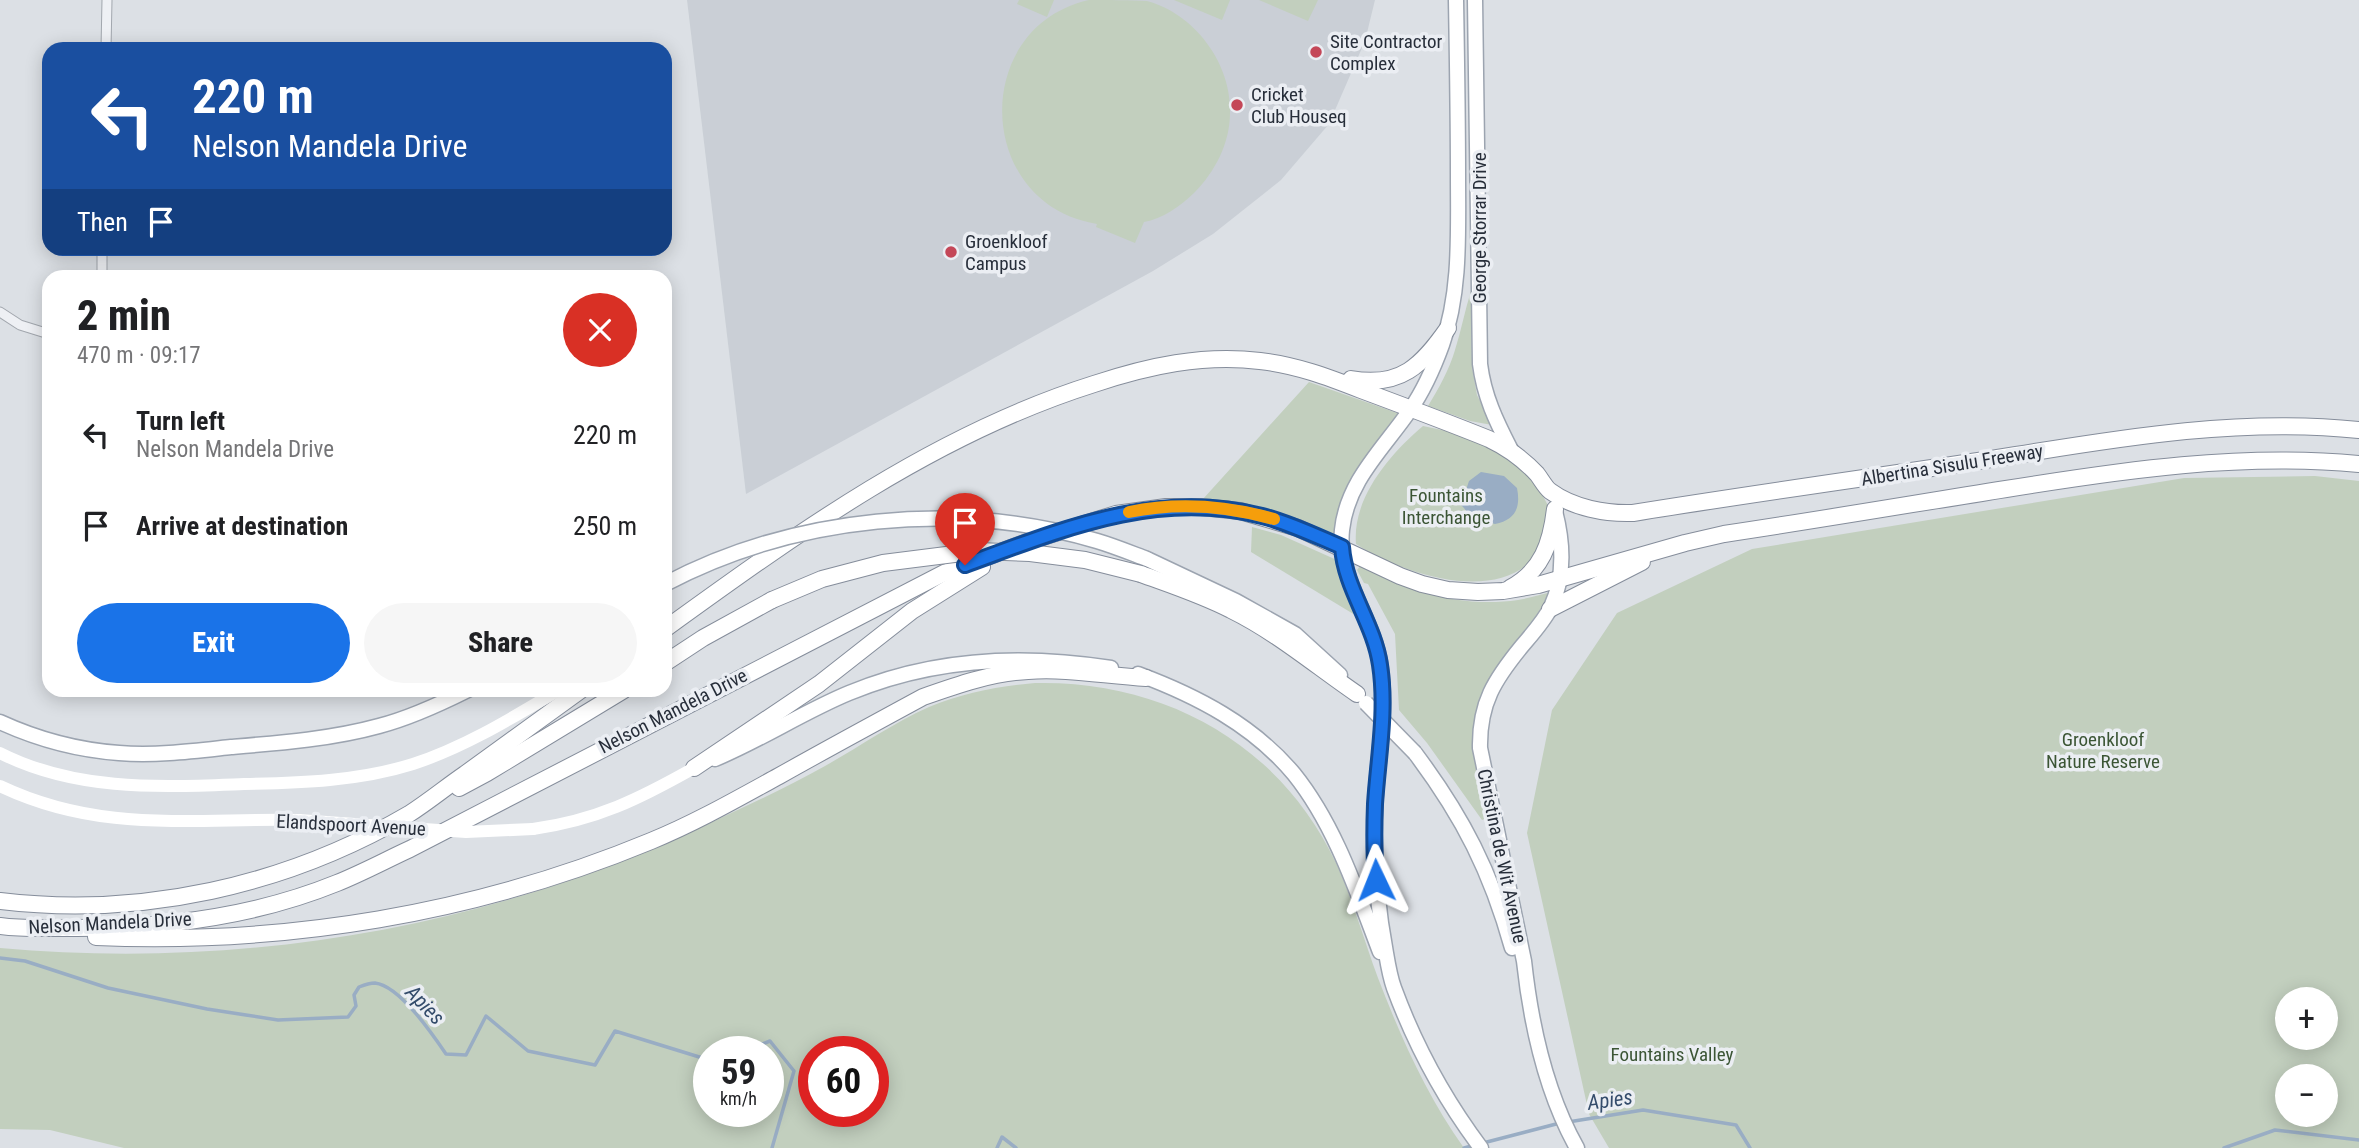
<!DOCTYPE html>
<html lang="en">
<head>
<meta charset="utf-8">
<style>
	:root { --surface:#fff; --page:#f6f6f6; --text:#202124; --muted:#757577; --accent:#1a73e8 }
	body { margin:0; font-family:"Roboto Condensed",sans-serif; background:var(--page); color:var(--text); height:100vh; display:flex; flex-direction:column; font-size:26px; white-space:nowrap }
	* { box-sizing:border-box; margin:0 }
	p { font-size:23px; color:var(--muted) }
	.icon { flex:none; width:38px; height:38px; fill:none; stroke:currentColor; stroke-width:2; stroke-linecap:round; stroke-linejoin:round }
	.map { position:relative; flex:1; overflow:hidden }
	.side { position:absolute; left:42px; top:270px; width:630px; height:427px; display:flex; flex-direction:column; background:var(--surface); border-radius:21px; box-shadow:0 4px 18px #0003 }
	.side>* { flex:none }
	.banner { position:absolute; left:42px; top:42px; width:630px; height:214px; border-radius:21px; box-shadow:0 4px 18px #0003; background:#1a4fa0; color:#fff; overflow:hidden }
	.buttons { position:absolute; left:2275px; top:987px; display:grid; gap:14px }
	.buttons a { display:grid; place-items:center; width:63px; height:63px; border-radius:50%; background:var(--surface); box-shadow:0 4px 18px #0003; font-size:35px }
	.speed { position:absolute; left:693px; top:1036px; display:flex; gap:14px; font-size:35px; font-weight:700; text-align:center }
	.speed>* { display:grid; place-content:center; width:91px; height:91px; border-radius:50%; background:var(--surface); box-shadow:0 4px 18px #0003; line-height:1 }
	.speed small { font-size:18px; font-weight:400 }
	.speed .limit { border:10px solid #d22; background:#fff; color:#111 }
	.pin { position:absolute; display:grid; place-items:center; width:60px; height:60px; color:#fff; margin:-72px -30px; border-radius:50% 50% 50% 0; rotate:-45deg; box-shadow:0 0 7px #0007 }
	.pin .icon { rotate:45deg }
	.me { position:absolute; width:77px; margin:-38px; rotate:358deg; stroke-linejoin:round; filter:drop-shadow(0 0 5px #0008) }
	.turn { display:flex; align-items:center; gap:24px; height:147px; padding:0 35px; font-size:32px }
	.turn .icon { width:91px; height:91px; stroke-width:2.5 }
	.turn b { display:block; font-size:49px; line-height:60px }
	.then { display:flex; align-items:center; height:66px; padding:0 35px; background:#0003; gap:14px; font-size:26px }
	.round { display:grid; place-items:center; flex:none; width:74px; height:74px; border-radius:37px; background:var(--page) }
	.head { display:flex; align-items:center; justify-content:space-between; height:119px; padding:0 35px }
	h1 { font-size:42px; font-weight:800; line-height:52px }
	.cta { display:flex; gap:14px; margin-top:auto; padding:14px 35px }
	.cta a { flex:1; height:80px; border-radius:42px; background:var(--accent); color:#fff; font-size:28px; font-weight:800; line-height:80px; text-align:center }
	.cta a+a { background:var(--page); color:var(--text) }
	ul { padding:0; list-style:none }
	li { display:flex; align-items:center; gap:21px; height:91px; padding:0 35px }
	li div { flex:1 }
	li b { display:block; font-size:26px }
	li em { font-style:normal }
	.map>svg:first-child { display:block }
	.built { fill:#cacfd6 }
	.green { fill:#c2cfbe; fill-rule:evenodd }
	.water { fill:#99adc4 }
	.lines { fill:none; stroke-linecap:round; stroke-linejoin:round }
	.stream { stroke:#99adc4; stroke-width:3.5 }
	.street-casing { stroke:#a2a7ae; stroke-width:11 }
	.primary-casing { stroke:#9ca4b0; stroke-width:17 }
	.highway-casing { stroke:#858d9b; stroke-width:18 }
	.street { stroke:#eef0f4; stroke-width:9 }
	.secondary { stroke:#fff; stroke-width:12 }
	.primary { stroke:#fff; stroke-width:14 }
	.highway { stroke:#fff; stroke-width:16 }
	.primary-bridge-casing { stroke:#9ca4b0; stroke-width:17; stroke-linecap:butt }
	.highway-bridge-casing { stroke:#858d9b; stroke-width:18; stroke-linecap:butt }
	.secondary-bridge { stroke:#fff; stroke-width:12 }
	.primary-bridge { stroke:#fff; stroke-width:14 }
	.highway-bridge { stroke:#fff; stroke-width:16 }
	.route-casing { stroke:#114b97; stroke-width:18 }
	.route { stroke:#1a73e8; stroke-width:12 }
	.slow { stroke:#f59e0b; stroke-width:12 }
	.poi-dot { fill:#c44758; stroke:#ebeef3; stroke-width:2.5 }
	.labels { text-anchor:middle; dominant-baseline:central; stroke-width:7; stroke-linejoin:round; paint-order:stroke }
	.poi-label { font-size:19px; fill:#272e3a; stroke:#ebeef3; text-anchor:start }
	.street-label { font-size:19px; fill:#272e3a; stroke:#ebeef3 }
	.park-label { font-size:19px; fill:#3b5535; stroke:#ebeef3 }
	.water-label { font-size:21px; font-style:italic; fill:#344c6b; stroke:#ebeef3 }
</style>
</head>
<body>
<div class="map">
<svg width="2359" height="1148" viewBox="0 0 2359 1148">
	<rect width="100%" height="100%" fill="#dce0e5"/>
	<path class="built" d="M687 0H1375L1365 41 1329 124 1281 180 1213 234 1153 271 746 494Z"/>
	<g class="green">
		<path d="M1019 0H1054L1047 17 1017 4Z"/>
		<path d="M1089 0C1105 0 1132 0 1147 1 1195 14 1232 64 1230 113 1230 143 1215 172 1194 193 1181 206 1162 219 1144 222L1135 243 1096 227 1097 224C975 205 969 27 1089 0Z"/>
		<path d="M1174 0H1230L1222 20Z"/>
		<path d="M1259 0H1318L1308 21Z"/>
		<path d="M1471 291 1472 367 1477 395 1492 425 1470 421 1428 406C1439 388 1449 370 1455 350 1461 331 1465 310 1471 291Z"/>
		<path d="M1309 382 1403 415 1383 440 1338 536 1301 520 1257 506 1203 499Z"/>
		<path d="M1423 426 1461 434 1495 449 1531 474 1551 511C1549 522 1548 537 1543 548 1541 552 1536 556 1532 560 1491 603 1400 573 1356 544 1352 498 1390 454 1423 426Z"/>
		<path d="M2315 476 2359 481V1148H1609L1589 1114 1527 833 1552 710 1617 613 1752 549 2184 478ZM2287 999H2326V1038H2287ZM2287 1076H2326V1115H2287Z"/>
		<path d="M1252 527 1281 535 1339 561 1360 618 1251 552Z"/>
		<path d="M1360 566C1408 592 1462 608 1518 600 1530 598 1543 594 1555 591 1533 637 1476 673 1474 727 1473 757 1483 788 1489 817L1482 820 1427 743 1399 710 1395 634 1368 584 1364 583 1357 570Z"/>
		<path d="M1035 683C1164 680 1280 744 1336 863 1353 900 1364 940 1378 978 1401 1038 1427 1096 1464 1148H124L50 1130 0 1129V948C244 970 491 928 712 822 750 804 788 787 825 766 859 747 893 723 929 707 963 693 999 686 1035 683ZM709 1052H768V1111H709ZM814 1052H873V1111H814Z"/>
	</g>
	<path class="water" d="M1481 472 1504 476 1517 488C1521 508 1515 520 1495 524 1488 521 1478 524 1472 519 1469 516 1465 508 1461 505L1469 481Z"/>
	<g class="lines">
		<g class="stream">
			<path d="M0 958 25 961 108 988 207 1009 278 1020 348 1017 356 1006 354 995 359 987C364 985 369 983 375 983 400 986 433 1035 446 1054L466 1055 486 1016 528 1051 595 1065 615 1031 709 1060"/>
			<path d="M742 1052 770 1041 794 1071 772 1148"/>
			<path d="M1568 1122 1643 1110 1736 1125 1750 1148"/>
			<path d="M1483 1143 1560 1123"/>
			<path d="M997 1148 1002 1137 1016 1148"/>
			<path d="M1464 1148 1475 1145"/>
			<path d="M2224 1148 2275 1130 2359 1140"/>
		</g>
		<g class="street-casing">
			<g id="street">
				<path d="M106 49 107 0"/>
				<path d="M102 276V248"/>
				<path d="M0 312 20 325 49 334"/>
			</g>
		</g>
		<g class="primary-casing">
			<g id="primary">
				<path d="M1456 0C1457 59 1458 117 1458 176 1458 232 1461 292 1442 345 1434 367 1424 390 1410 410 1384 448 1347 481 1342 530 1337 578 1372 616 1380 662 1388 710 1377 760 1375 808 1373 856 1377 905 1386 953 1388 965 1390 977 1394 988 1415 1045 1445 1100 1481 1148"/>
				<path d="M1475 0 1480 364C1484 396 1496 421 1511 450"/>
				<path d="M1555 511C1563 542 1565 577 1551 607 1544 621 1533 633 1522 646 1495 679 1479 703 1480 748L1524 961C1531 1025 1545 1091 1577 1148"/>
				<path d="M1147 559 1236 601 1295 634 1340 675"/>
				<path d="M1138 674C1197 696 1253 725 1294 774 1335 825 1357 892 1380 952"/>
				<path d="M0 722C37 739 78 750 119 753 156 756 194 751 231 747 280 743 332 739 379 726 410 718 440 704 468 690"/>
				<path d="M1415 753C1463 817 1491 872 1512 948"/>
				<path d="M715 759C761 740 803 712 849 693 933 658 1023 654 1111 668"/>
			</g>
		</g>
		<g class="highway-casing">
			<g id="highway">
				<path d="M1351 379C1401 388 1422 365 1448 328"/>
				<path d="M1141 574C1171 585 1202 595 1231 610 1276 632 1316 666 1357 694"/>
				<path d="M1510 588C1542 571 1551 543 1555 509"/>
				<path d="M1550 609 1642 562"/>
				<path d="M665 629C799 532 935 434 1094 384 1148 366 1203 354 1260 361 1296 365 1328 377 1361 390 1404 406 1447 422 1489 439 1508 448 1523 459 1537 474 1541 479 1545 487 1550 491 1573 508 1606 514 1633 513 1750 494 1867 478 1985 460 2109 440 2232 417 2359 430"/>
				<path d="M665 663 703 638 772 600"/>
				<path d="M694 768 819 684 912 611 982 567"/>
				<path d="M459 788 487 773 624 690"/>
				<path d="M0 901C141 918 286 886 409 814 428 802 446 787 465 774 504 746 542 718 581 690"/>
				<path d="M0 926C21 929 43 928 64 928 156 929 251 918 337 883 362 873 386 860 410 849L944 573 1030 541 1116 514 1166 507H1201L1240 511 1298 528 1400 576 1422 584 1448 590 1478 592 1503 591 1538 585 1685 543 1724 534C1818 520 1912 504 2006 489 2124 470 2240 453 2359 464"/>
				<path d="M96 937C286 945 475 914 651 841 695 823 737 799 779 776 827 749 875 723 923 697 957 685 991 673 1028 671 1067 668 1107 676 1146 678"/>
			</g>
		</g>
		<use href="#street" class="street"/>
		<g class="secondary">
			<path d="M0 753C77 792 161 787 244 784 301 783 359 781 413 764 465 747 512 718 559 690"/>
			<path d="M0 786C101 834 192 818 299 820"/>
			<path d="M533 829C597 820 639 799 694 768"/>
		</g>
		<use href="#primary" class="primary"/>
		<use href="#highway" class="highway"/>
		<g class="primary-bridge-casing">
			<g id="primary-bridge">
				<path d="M665 584C794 516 957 500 1097 541 1114 546 1131 553 1147 559"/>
				<path d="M1366 703 1415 753"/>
			</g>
		</g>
		<g class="highway-bridge-casing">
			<path id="highway-bridge" d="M772 600 822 579 883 563 978 551 1030 553 1085 560 1141 574"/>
		</g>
		<path class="secondary-bridge" d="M299 820 466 832 533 829"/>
		<use href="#primary-bridge" class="primary-bridge"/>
		<use href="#highway-bridge" class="highway-bridge"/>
	</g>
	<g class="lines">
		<g class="route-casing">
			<path id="route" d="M965 565C1063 529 1157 489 1262 516 1290 523 1316 536 1342 547 1345 589 1374 623 1380 665 1387 711 1378 758 1375 804 1374 829 1374 855 1376 880"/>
		</g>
		<use href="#route" class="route"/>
		<path class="slow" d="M1129 512C1177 502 1228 506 1274 519"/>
	</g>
	<g class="poi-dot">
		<circle cx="1316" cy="52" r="7"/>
		<circle cx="1237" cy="105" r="7"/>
		<circle cx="951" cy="252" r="7"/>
	</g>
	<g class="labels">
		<g class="poi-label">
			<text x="1330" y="41">Site Contractor<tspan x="1330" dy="22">Complex</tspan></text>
			<text x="1251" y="94">Cricket<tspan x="1251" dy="22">Club Houseq</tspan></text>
			<text x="965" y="241">Groenkloof<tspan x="965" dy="22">Campus</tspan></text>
		</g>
		<g class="street-label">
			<text transform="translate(1479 228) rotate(-90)">George Storrar Drive</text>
			<text transform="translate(1952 465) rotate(-9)">Albertina Sisulu Freeway</text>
			<text transform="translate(673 711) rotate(-27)">Nelson Mandela Drive</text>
			<text transform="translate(351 825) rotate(3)">Elandspoort Avenue</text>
			<text transform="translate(1502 856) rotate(78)">Christina de Wit Avenue</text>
			<text transform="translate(110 923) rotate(-3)">Nelson Mandela Drive</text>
		</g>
		<g class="park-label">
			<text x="1446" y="495">Fountains<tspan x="1446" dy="22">Interchange</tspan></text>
			<text x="2103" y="739">Groenkloof<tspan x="2103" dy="22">Nature Reserve</tspan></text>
			<text x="1672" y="1054">Fountains Valley</text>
		</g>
		<g class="water-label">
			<text transform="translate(425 1005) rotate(46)">Apies</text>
			<text transform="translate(1610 1100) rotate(-8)">Apies</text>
		</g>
	</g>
</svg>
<div class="buttons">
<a>+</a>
<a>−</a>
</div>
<div class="speed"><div>59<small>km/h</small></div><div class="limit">60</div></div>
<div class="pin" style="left:965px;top:565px;background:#d93025"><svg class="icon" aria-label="arrive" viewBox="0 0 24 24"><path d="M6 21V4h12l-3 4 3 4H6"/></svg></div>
<svg class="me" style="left:1376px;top:880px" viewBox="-20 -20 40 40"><path d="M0-17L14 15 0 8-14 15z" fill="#1a73e8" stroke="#fff" stroke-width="4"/></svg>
<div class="banner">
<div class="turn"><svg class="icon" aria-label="left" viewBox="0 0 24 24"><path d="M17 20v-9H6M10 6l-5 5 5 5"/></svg><div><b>220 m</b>Nelson Mandela Drive</div></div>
<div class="then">Then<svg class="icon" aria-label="arrive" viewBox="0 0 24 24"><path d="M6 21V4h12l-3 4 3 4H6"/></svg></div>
</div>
<section class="side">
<div class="head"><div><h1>2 min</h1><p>470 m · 09:17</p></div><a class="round" style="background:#d93025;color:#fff"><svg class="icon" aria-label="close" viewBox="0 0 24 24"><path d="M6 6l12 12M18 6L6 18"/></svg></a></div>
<ul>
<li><svg class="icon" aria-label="left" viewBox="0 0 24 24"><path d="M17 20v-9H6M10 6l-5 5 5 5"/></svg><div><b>Turn left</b><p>Nelson Mandela Drive</p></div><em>220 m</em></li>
<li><svg class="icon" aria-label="arrive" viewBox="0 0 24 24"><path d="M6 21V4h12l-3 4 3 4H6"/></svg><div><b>Arrive at destination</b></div><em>250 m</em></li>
</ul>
<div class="cta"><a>Exit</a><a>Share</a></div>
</section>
</div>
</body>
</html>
